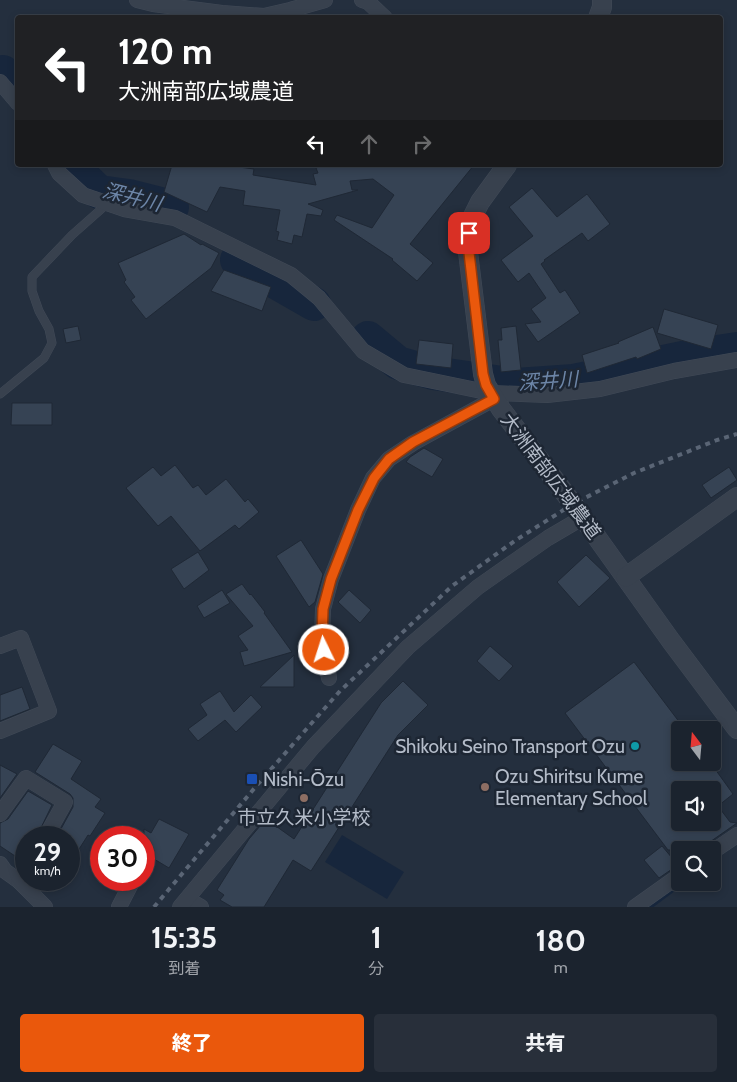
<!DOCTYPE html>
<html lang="ja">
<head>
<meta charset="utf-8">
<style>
	:root { --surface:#1b232e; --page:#282f3a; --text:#f1f3f6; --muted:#a0a4aa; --line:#39404a; --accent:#ea580c }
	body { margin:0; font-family:Cabin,"Noto Sans JP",sans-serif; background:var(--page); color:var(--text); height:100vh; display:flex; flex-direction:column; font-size:19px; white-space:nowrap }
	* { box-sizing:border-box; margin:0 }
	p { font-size:16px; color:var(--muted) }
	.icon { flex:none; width:28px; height:28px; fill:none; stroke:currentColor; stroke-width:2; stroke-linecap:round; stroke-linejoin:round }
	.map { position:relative; height:907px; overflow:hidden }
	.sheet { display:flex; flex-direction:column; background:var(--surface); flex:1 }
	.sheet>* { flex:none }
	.banner { position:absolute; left:15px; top:15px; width:708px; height:152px; border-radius:5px; box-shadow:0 2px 8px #0003,0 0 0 1px var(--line); background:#202124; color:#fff; overflow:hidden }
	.needle { width:32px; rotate:344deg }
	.buttons { position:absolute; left:671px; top:721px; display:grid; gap:10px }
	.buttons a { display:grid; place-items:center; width:50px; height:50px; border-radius:5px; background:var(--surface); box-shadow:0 2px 8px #0003,0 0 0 1px var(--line); font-size:25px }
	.speed { position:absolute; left:15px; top:826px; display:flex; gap:10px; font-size:25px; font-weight:700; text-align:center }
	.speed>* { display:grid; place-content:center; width:65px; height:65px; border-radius:50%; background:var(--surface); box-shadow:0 2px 8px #0003,0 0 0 1px var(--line); line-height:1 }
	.speed small { font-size:12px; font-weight:400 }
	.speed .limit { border:8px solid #d22; background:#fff; color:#111 }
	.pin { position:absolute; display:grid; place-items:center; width:42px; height:42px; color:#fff; margin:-21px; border-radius:10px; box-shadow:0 2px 8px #0006 }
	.me { position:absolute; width:55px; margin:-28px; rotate:356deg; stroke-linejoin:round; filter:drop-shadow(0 0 4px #0008) }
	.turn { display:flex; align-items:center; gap:18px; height:105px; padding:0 20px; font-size:22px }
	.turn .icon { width:65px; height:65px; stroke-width:2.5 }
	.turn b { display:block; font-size:35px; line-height:42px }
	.lanes { display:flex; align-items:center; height:48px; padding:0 20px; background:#0003; justify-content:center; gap:25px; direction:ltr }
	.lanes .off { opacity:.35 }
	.eta { display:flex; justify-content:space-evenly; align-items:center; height:85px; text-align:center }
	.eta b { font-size:30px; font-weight:800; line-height:35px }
	.button { display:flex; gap:10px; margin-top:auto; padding:10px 20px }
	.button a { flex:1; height:58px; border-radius:5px; background:var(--accent); color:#fff; font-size:20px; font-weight:800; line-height:58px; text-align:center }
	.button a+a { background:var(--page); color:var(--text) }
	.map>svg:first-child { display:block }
	.water { fill:#17263c }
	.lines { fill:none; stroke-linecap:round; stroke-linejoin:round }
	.stream { stroke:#17263c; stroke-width:5.5 }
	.river { stroke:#17263c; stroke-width:34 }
	.building { fill:#364354; stroke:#1f2835; fill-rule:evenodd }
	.service-casing { stroke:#414a57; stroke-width:9 }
	.minor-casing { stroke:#414a57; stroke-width:16 }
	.tertiary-casing { stroke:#414a57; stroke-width:20 }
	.service { stroke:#38414e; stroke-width:8 }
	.minor { stroke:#38414e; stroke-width:15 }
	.tertiary { stroke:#38414e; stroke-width:19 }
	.rail { stroke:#5a6575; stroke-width:4; stroke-dasharray:5 5; stroke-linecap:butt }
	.route-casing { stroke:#983908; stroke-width:12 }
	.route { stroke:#ea580c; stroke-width:9 }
	.culture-dot { fill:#0f9aa8; stroke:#1d2633; stroke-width:2 }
	.transit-dot { fill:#1a4fb4; stroke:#1d2633; stroke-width:2 }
	.education-dot { fill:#8d6e63; stroke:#1d2633; stroke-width:2 }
	.labels { text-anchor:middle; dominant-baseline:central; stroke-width:5; stroke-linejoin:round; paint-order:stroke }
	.street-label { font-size:19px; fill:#b4bcc9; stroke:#1d2633 }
	.poi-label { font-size:19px; fill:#b4bcc9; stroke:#1d2633; text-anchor:start }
	.water-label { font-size:20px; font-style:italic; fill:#6d86a8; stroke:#1d2633 }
</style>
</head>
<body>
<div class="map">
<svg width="737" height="907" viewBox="0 0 737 907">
	<rect width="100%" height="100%" fill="#242f3e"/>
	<path class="water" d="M342 835 404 872 387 899 325 862Z"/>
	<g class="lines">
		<path class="stream" d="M649 907 677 886"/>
		<g class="river">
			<path d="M3 72 18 88"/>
			<path d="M71 165 99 192 129 196 172 207"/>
			<path d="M237 260 314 304"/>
			<path d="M368 338 398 363 433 373 516 385 574 381 697 355 737 349"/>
		</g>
	</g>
	<g class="building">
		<path d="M172 165H223L254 169 253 175 316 185 313 174 318 173 316 168 326 165H474L410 244 433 263 417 281 392 260 393 259 334 220 337 215 372 228 394 195 373 179 350 181 352 190H358L308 204 323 210 321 216 307 214 302 237 294 235 292 244 277 240 279 232 276 231 280 210 243 205 245 191 220 187 207 212 164 192Z"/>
		<path d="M532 188 557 217 587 194 610 224 588 241 582 233 544 260 545 261 541 264 560 293 565 290 580 313 538 342 525 324 541 322 531 309 546 298 529 273 518 282 501 260 533 236 509 207Z"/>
		<path d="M184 234 201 245 202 244 219 253 211 268 146 319 131 300 135 297 124 282 126 280 118 263Z"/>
		<path d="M224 270 271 287 262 311 211 291Z"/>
		<path d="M664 309 718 325 711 349 657 333Z"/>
		<path d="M78 326 81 340 66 343 63 329Z"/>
		<path d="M516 326 521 370 501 372 498 340H502L501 328Z"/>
		<path d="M653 327 661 349 637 359 636 357 587 373 582 355 619 343 618 342Z"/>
		<path d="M419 340 453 344 451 368 416 364Z"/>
		<path d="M12 403H52V425H11Z"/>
		<path d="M424 448 443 459 432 477 406 462 410 457Z"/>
		<path d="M175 465 193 488 198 485 206 495 226 479 245 502 248 499 259 512 239 529 235 525 200 551 171 516 158 526 126 488 153 467 161 476Z"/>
		<path d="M729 467 737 480 711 498 702 485Z"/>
		<path d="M301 540 323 574 315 602 309 607 276 556Z"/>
		<path d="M198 552 209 570 184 589 171 569Z"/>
		<path d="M586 555 610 578 579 607 557 582Z"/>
		<path d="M242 584 250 595 251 594 265 612 264 613 292 652 244 666 240 652 248 650 238 636 253 626 226 594Z"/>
		<path d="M222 590 230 603 204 618 197 606Z"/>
		<path d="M349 590 371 610 360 623 338 602Z"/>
		<path d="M490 646 513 666 499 681 477 661Z"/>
		<path d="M294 655V687H260Z"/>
		<path d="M634 662 680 723V762H710L733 794 718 806 730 822 737 823 707 844 701 850H668L565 713ZM680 790H712V822H680Z"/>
		<path d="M403 681 428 705 398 735 311 871 293 860 264 907H232L220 900 224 895 217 890 249 839 266 819 294 839 381 703Z"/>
		<path d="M22 687 30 709 0 721V695Z"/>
		<path d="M220 691 234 712 251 695 262 707 236 732 225 720 198 741 188 729 207 715 200 704Z"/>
		<path d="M53 744 82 761 71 779 101 799 95 807 105 813 90 836 88 835 69 865V838H56L73 807V798L70 794 35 772Z"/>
		<path d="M0 765 17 774 0 798Z"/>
		<path d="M28 791 52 805 36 838H26L15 856 0 846V823L8 819Z"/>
		<path d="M159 819 189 834 169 868 144 853V829L151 833Z"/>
		<path d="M662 846 678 865 659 878 644 860Z"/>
	</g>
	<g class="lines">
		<g class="service-casing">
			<path id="service" d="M0 394 44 358 52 343 49 329 39 311 32 291V277L72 235 107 204"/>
		</g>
		<g class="minor-casing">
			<g id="minor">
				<path d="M137 0 153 4 222 13 264 16 290 10 325 0"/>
				<path d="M362 0 368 2 385 18"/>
				<path d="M0 82 18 103"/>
				<path d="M55 165 59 173 83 195 124 209 175 218 291 275 319 298 363 351 404 375 491 393 547 395 600 389 674 371 737 360"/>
				<path d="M0 646 21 638 49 711 0 731"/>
				<path d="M329 678 322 638 323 609 331 579 358 510 373 478 389 459 413 443 494 399"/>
				<path d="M0 814 26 778 65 802 45 838"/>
				<path d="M712 852 737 835"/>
				<path d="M0 864 5 871 19 881"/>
				<path d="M26 870 19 881 45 907"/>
				<path d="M187 899 201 907"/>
				<path d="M119 907 133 880"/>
				<path d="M180 907 313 747 408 647 478 587 548 538 582 518"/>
				<path d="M635 907 680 875"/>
			</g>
		</g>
		<g class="tertiary-casing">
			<g id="tertiary">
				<path d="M598 18 602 7V0"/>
				<path d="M507 165 480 202 470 222 467 244 483 374 486 385 501 409 573 504 671 641 737 729"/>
				<path d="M626 577 737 497"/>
			</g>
		</g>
		<use href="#service" class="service"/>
		<use href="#minor" class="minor"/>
		<use href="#tertiary" class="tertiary"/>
		<path class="rail" d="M154 907 258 784 340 691 452 586 516 540 573 504 634 473 717 440 737 434"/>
	</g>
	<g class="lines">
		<g class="route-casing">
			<path id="route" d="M324 650 322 638 323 609 331 579 358 510 374 478 389 459 413 442 494 399 486 385 483 374 468 244 469 233"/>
		</g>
		<use href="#route" class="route"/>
	</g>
	<circle class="culture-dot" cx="635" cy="746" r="5"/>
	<rect class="transit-dot" x="246" y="773" width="12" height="12" rx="2.5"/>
	<g class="education-dot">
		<circle cx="485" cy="787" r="5"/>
		<circle cx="304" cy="798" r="5"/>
	</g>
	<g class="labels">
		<g class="street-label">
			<text transform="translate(551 476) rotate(53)">大洲南部広域農道</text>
		</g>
		<g class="poi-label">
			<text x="625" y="746" text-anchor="end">Shikoku Seino Transport Ozu</text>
			<text x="495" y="776">Ozu Shiritsu Kume<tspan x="495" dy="22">Elementary School</tspan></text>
			<text x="263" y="779">Nishi-Ōzu</text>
			<text x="304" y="817" text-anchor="middle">市立久米小学校</text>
		</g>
		<g class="water-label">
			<text transform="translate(132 197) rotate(14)">深井川</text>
			<text transform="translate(548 381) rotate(-4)">深井川</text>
		</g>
	</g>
</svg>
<div class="buttons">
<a><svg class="needle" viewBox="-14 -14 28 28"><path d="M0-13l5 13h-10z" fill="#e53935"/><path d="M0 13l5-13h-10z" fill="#a0a4aa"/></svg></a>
<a><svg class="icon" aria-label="sound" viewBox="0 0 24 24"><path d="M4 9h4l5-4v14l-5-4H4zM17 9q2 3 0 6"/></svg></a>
<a><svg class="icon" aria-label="search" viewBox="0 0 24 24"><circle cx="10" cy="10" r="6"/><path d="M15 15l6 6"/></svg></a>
</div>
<div class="speed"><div>29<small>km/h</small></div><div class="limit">30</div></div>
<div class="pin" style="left:469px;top:233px;background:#d93025"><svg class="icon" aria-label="arrive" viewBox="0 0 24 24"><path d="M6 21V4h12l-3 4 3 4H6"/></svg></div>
<svg class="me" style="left:324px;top:650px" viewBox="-20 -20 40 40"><circle r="17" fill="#ea580c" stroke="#fff" stroke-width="3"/><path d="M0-11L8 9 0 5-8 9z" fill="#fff"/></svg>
<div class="banner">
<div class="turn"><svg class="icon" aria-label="left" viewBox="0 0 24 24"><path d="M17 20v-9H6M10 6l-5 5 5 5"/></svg><div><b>120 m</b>大洲南部広域農道</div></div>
<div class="lanes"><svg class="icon" aria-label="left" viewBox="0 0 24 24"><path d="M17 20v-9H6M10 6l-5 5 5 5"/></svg><svg class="icon off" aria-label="ahead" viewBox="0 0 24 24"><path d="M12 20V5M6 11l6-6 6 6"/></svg><svg class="icon off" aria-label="right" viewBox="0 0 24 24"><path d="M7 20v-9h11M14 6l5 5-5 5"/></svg></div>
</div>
</div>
<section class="sheet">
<div class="eta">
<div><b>15:35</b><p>到着</p></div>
<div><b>1</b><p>分</p></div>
<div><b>180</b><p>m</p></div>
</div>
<div class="button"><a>終了</a><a>共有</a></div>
</section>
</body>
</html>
